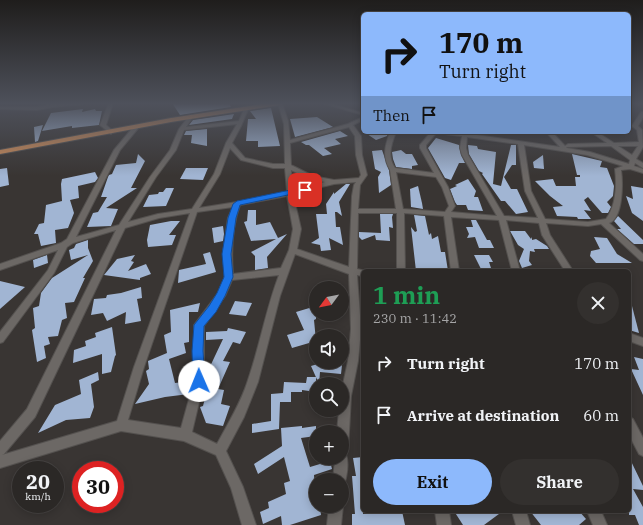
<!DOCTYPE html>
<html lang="en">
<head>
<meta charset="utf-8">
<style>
	:root { --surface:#2b2826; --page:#33302e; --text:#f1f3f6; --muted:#a6a6a7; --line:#474443; --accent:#8db9fc }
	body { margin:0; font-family:"IBM Plex Serif",serif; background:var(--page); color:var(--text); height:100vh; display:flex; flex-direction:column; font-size:15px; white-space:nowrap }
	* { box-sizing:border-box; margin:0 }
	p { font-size:13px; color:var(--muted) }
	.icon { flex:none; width:22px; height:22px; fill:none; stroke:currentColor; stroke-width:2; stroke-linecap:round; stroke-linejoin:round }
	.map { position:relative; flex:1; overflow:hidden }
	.side { position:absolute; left:361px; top:269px; width:270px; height:244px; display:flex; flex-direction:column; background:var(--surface); border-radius:6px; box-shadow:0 2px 10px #0003,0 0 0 1px var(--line) }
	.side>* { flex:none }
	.hud { position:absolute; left:361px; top:12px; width:270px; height:122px; border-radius:6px; box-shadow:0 2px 10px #0003,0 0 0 1px var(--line); background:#8db9fc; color:#111; overflow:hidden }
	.needle { width:26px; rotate:238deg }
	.tools { position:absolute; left:309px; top:281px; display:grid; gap:8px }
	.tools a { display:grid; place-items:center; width:40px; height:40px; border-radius:50%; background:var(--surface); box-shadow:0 2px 10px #0003,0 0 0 1px var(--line); font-size:20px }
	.speed { position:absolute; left:12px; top:461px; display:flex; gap:8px; font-size:20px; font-weight:700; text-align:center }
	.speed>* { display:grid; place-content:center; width:52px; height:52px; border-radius:50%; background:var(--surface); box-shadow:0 2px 10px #0003,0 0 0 1px var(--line); line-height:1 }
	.speed small { font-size:10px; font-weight:400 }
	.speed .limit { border:6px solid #d22; background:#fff; color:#111 }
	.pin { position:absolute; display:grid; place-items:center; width:34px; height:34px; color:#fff; margin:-17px; border-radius:8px; box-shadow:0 2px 6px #0006 }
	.me { position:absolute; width:44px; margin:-22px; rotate:359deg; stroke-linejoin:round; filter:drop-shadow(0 0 3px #0008) }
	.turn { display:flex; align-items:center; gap:14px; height:84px; padding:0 12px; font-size:18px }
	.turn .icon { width:52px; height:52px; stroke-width:2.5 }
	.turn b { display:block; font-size:28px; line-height:34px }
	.then { display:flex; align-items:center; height:38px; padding:0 12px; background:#0003; gap:8px; font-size:15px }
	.round { display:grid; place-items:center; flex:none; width:42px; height:42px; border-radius:21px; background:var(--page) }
	.headline { display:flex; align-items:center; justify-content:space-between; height:68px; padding:0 12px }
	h1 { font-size:24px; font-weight:800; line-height:30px; color:#1e9e55 }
	.cta { display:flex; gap:8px; margin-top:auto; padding:8px 12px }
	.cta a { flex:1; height:46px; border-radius:24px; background:var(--accent); color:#111; font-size:16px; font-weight:800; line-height:46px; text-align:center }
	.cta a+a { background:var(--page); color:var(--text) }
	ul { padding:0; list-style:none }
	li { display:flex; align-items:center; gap:12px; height:52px; padding:0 12px }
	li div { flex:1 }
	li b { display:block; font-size:15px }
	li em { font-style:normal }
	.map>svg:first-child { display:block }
	.building { fill:#a1b5d3 }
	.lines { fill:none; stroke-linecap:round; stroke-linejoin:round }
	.minor-casing { stroke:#54514f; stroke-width:2 }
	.trunk-casing { stroke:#54514f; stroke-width:2 }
	.minor { fill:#6c6865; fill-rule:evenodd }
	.trunk { fill:#d28e59; fill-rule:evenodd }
	.route { fill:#1a73e8; stroke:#114b97 }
</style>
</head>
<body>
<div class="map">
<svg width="643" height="525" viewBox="0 0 643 525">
	<rect width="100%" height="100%" fill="#393533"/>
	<g class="building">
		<path d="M172 103H229L231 107 180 115Z"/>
		<path d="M271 108 280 146 258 147V141H246L248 119H256L250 111Z"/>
		<path d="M83 109 82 112 95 109 96 111H102L99 125 72 128V126L42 131 51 113Z"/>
		<path d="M234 114 232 119 189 125 193 120Z"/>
		<path d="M317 117 333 127 295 137 290 119Z"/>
		<path d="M43 125 38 141 35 142 34 127Z"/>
		<path d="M207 129V146L191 143 192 135H184L186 131Z"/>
		<path d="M340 131 348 136 335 139 341 144 324 148 332 154 323 156 309 145H306L301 142Z"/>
		<path d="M364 132H388L387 136 376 140Z"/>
		<path d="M436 138 459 145 461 155 465 163H459L451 180 445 178 428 148Z"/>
		<path d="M468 145 477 146 478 149 496 152 493 184 501 186 511 145H516V165H512L504 177 511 189H517L528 212 516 214 505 201H501L482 174 483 173 479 171 469 154Z"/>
		<path d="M382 150 389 170 391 185 379 193 378 177 381 172 375 169 372 151Z"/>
		<path d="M401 150 406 154H412L418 165 412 166V169L396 167 393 159 392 152Z"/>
		<path d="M138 154 145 161 131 188H137L106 208 118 209 111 226 87 227 93 213 98 212 107 197H101L108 177 109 175 112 174 116 165 136 163Z"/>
		<path d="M572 154 602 161 600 167 607 168 614 186 613 196 607 202 611 207 608 213H602L588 197 584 200 591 211 584 210 591 219H578L577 217 557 216 553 207 563 206 550 196 535 181 553 179 556 186H576L575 177H580V175H577Z"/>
		<path d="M543 155 544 169 534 168 533 162Z"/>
		<path d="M7 168 9 185 0 187V169Z"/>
		<path d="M186 168H208L203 180 180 179Z"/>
		<path d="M95 172 98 178 95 182 78 186 79 198 70 200 74 213 68 228 55 230 56 243 41 246 38 234H34L39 224 44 223 46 205 62 201 61 184 62 179Z"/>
		<path d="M468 179 476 191 474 197H478L483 211 468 210 466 205H457L455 202 450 189 457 186 455 185Z"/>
		<path d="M346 184H350L339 202 342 216 337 212H335L336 227H340L343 245 329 238 331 250 321 251 320 245 311 243 319 238 316 214H327L326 204 334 192V194Z"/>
		<path d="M418 186 422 203 423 209 411 207 410 189Z"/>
		<path d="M631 186 643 188V221L632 213 626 196 633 199Z"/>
		<path d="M166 188H174L166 206 143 207 149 195 158 194 159 192H163Z"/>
		<path d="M248 210H256V225L270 222 278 238 287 234 267 257 268 268 255 270V256L251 252 276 239 251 241 244 222 247 221Z"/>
		<path d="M380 214H393L392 217 393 228 389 227 390 241 376 240 375 235 362 240 359 237V232L381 233Z"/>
		<path d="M414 215 425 216 429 235 431 233 432 239 438 236 441 252H445L448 271H416L411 227 415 232 417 231Z"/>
		<path d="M618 216 643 240V244H634L617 229H621L614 221Z"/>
		<path d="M471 220H476L487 240H490L494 248H479L475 237 467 238 469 234 466 227H473Z"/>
		<path d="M171 221H180L169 235H176L172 245 148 247 147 240 150 225Z"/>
		<path d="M223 226 224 234 223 241 214 243 212 228Z"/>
		<path d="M510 231H525L531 239 532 237V240L536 239 547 246 549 249H534L535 252 530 251 529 261 532 265 522 268 519 261 524 249 518 245Z"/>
		<path d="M594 237 607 238 617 254 632 263H596L590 256 591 251 600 249Z"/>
		<path d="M88 240V248L93 261 83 278H85L74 302 65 303 67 318 62 320 58 336 48 337 50 344 44 346 46 358 37 362 32 330 35 328 33 308 39 306 41 293 52 278 88 255 71 260 69 250 74 248 76 244Z"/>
		<path d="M210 252 216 272 178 283 179 270 206 264 203 254Z"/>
		<path d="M47 255 48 263 34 268 33 260Z"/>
		<path d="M135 255 131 261 134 262 128 271 146 264 151 274 140 278V280L104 275 117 259Z"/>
		<path d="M474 255H489L493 262H489L492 271H482Z"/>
		<path d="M0 281 25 287 0 309Z"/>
		<path d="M141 287 142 298 137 299 141 321 125 324 126 312 107 321 103 313 91 315 94 299 106 298 107 295 121 293Z"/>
		<path d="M235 301 252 303 246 316 229 314Z"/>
		<path d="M200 303 198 312H189V342L184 343 186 353 169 359 175 383 190 381 189 394 165 397 135 404 149 384 146 371 149 369 148 361 167 353 164 335 171 332 170 310Z"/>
		<path d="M316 306V319L314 320 316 341 292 348 287 335 304 330 296 312Z"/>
		<path d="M629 306H632L639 333 629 330Z"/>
		<path d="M112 327 116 355 115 356 111 372 102 374V354L73 363 74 350 86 346 85 341 96 337 95 333Z"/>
		<path d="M228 328 246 332 240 344 233 342 223 361 230 362 218 389 224 390 221 404 230 406 223 426 206 423 200 407 203 406 209 383 205 382 208 375H206L223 339 206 340V332L227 331Z"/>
		<path d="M634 357 643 359V395L631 369 639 370Z"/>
		<path d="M324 362V364L342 365 341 374 320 372 319 384 311 366Z"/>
		<path d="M98 372 99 380 91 384 94 407 90 418 66 420 38 433 55 405 81 394 79 380Z"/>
		<path d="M307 377H316V392L302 390V392H291V402H280L279 429 252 433V424L271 421V394L283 393 284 382 306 383Z"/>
		<path d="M302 426V428L316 426V436L301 438 310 467 330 461 332 469 314 475 316 506H320L321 515 290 525H282L281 516 263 524 260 512 269 508 268 502 286 494 284 483 290 481 284 457 258 474 254 464 282 446 281 428Z"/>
		<path d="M363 457V514H388L387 511H402L405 525H352V514H355L352 476H356L353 458Z"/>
		<path d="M629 457 643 486V490L633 489 643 507V525H639L635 515H629Z"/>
		<path d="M454 511H503L484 525H463Z"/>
		<path d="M530 511H579L586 519 579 525H541Z"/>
	</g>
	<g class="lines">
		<g class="minor-casing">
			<g id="minor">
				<path d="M55 103H61V104L85 103 83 104 53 107 37 110 0 109V107H37Z"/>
				<path d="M109 103H113L106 125 114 132 111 134 100 125Z"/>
				<path d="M278 103H282L288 121 290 140 348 124 363 117V120L353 125 361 136 362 155 367 175 360 185 358 209H396L390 170C382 156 385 146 390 132H396C391 145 387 156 395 168L434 173 420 148V145L431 132H437L426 145V148L448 187 455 206 451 212 497 216 462 155 460 148 462 136 444 134 441 132H455L560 147 546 132H552L565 146 568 144 607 143 591 132H597L614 143 639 142 637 130 632 126 641 112H643V117L638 126 642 130 643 147 636 159 643 163V168L635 163 634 166 643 169V173L630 169 621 170C623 183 623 219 609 223L643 254V261L640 260 601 224 588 226 546 223 550 235 573 271H565L542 235 539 223 506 220 520 271H512L499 220 451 217 459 271H451L444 216 404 213 405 271H397V213H358L357 269 366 271H363V276L357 275 361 329 358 361 351 396 348 450 346 455C349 462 347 477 344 485H342V480H333L335 458H342V432H337L339 410H342V389L348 361 351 329 349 274 295 254 280 296 258 382 244 417 226 451 243 487 256 525H242L231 488 216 455 184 441 121 431 0 468V441L27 409 116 230 73 243 67 247 54 273 3 342 0 343V332L48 270 58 250 0 270V264L61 243 67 239 114 150 135 125 140 126 120 150 76 237 119 225 150 177 170 150 179 129 189 116 193 117 186 127 239 121 245 107H249L241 126 232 143 245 158 273 164H285L284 124ZM237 124 226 143 214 174 192 209 158 214 128 222 156 177 176 150 184 130ZM349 127 355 136 356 155 361 175 359 178 334 180 313 176 291 165 290 143ZM467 137 518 144 525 191 538 218 504 216 468 155 466 148ZM524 145 587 155 623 166 615 169C617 185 616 206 606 219L588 222 545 219 531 191ZM611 146 630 160 629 164 590 152 567 148 566 147ZM618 146H638L632 155ZM230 148 241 160 273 168H285L287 192 237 202 199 208 220 174ZM291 170 309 179 325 182 293 190ZM396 172 436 177 442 187 449 206 445 212 403 209ZM356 182 354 185 352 196 349 267 297 249 301 229 293 194 334 184ZM287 196 293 229 289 250 281 268 233 274C231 250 232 227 240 205ZM233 207 228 218 223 254 225 277 218 293 194 325V381L181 428 128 420 144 367 197 212ZM190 213 134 367 117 421 2 455 4 454 35 417 125 228 159 218ZM279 275C266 309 260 345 248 380 241 403 228 423 217 444L192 432 204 381V326L225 296 232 280Z"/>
				<path d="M322 103H329L363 113V115Z"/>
				<path d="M635 103H639L640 104 638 105Z"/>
				<path d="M629 333 643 338V346L629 341Z"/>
				<path d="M629 417 633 419 643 438V456L639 454 629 435Z"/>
				<path d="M342 504 343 506 341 525H327L329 506H342Z"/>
				<path d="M435 511H449L451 525H437Z"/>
				<path d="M512 511H526L530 525H516Z"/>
				<path d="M587 511H601L607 525H593Z"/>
			</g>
		</g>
		<g class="trunk-casing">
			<path id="trunk" d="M269 103H283L280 105 171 122 0 154V150L171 118Z"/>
		</g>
		<use href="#minor" class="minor"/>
		<use href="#trunk" class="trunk"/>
	</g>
	<linearGradient id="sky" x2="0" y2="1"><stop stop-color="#1f1d1c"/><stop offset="0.59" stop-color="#4e515b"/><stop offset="1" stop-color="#4e515b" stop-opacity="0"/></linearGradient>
	<rect width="643" height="176" fill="url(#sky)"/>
	<path class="route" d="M305 187 307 188V191L240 205 236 218 231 254 233 277 225 296 216 312 204 326 203 351 205 381 203 385 199 387 195 385 193 381 192 351 194 325 209 306 217 293 224 277 222 254 228 218 233 204 237 201Z"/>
</svg>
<div class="tools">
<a><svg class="needle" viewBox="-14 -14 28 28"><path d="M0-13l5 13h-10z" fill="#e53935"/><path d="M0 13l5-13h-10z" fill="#a6a6a7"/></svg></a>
<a><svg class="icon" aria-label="sound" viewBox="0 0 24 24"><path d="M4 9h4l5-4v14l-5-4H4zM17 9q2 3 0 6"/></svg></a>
<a><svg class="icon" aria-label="search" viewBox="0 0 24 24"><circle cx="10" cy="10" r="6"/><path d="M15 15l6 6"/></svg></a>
<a>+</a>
<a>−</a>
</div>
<div class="speed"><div>20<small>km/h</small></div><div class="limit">30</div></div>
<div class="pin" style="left:305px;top:190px;background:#d93025"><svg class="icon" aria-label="arrive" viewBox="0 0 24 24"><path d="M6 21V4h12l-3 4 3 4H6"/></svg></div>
<svg class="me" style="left:199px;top:381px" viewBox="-20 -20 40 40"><circle r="19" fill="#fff"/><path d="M0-13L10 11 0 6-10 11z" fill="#1a73e8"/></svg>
<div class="hud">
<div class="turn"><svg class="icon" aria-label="right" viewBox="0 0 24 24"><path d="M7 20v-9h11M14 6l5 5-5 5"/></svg><div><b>170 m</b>Turn right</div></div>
<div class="then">Then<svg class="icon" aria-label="arrive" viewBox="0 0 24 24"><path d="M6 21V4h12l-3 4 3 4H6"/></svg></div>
</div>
<section class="side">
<div class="headline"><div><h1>1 min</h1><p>230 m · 11:42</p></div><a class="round"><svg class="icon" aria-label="close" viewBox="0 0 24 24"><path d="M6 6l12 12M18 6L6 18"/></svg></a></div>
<ul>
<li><svg class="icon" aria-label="right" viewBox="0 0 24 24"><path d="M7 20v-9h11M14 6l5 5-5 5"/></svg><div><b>Turn right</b></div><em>170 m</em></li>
<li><svg class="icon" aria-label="arrive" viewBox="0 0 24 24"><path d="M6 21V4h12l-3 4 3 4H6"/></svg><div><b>Arrive at destination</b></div><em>60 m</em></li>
</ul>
<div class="cta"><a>Exit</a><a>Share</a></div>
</section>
</div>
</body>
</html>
